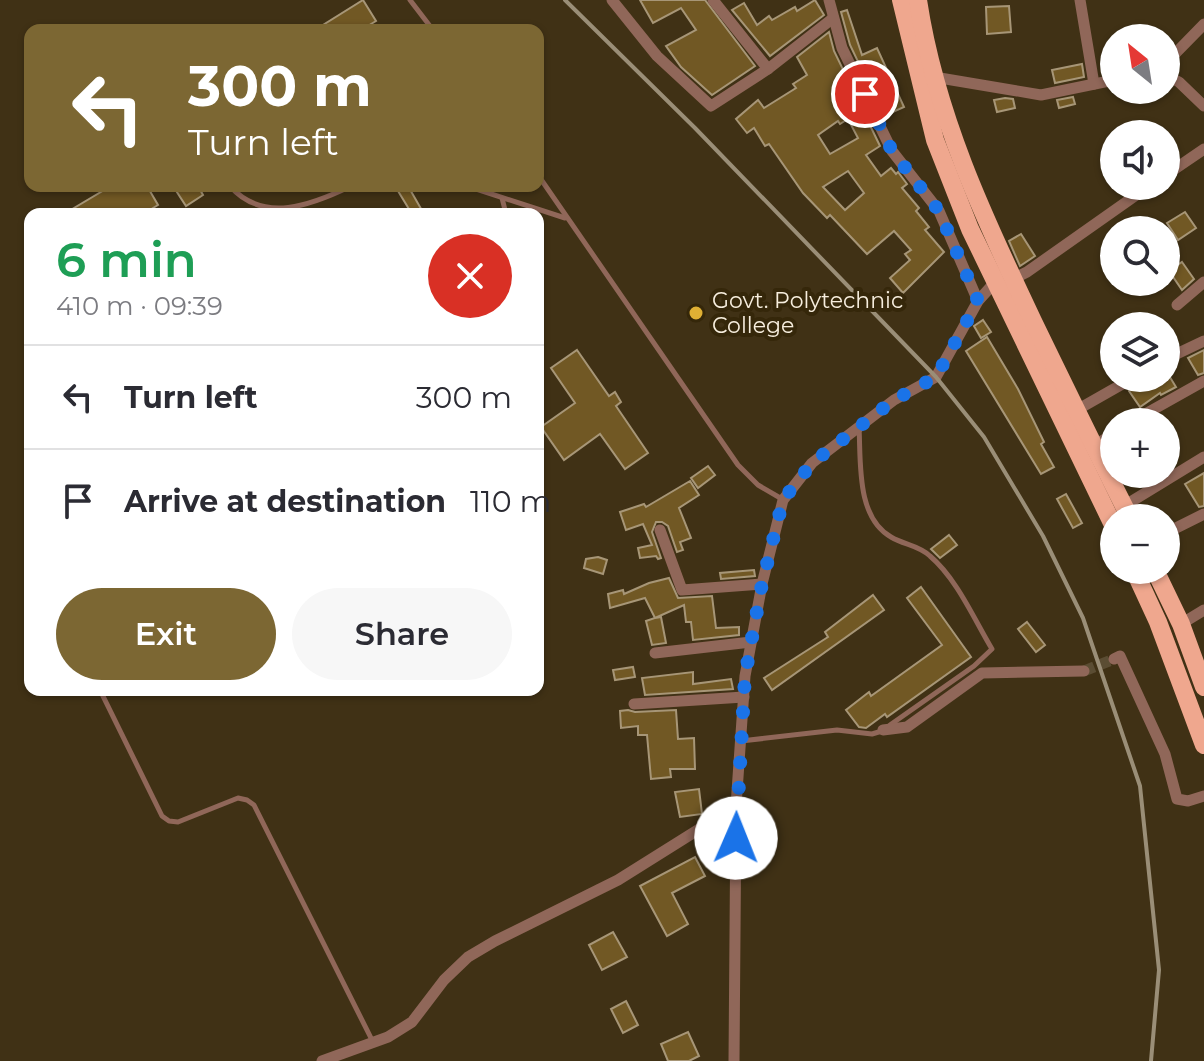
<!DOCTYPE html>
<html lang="en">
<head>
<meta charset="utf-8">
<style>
	:root { --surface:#fff; --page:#f7f7f7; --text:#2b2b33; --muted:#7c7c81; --line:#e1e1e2; --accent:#7c6733 }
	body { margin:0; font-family:Montserrat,sans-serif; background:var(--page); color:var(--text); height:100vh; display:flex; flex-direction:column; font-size:30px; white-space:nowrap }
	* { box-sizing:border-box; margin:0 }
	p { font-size:26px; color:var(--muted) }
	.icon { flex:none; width:44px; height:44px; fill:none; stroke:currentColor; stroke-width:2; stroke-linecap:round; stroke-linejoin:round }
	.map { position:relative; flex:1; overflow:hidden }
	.side { position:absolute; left:24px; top:208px; width:520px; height:488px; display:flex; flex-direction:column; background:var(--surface); border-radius:16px; box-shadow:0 2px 6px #0004 }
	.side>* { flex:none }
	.guide { position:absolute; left:24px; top:24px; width:520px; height:168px; border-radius:16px; box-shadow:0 2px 6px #0004; background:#7c6733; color:#fff; overflow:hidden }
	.needle { width:52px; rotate:330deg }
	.fabs { position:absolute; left:1100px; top:24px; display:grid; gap:16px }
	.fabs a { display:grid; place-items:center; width:80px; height:80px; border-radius:50%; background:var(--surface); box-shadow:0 2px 6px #0004; font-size:40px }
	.pin { position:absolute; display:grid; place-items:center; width:68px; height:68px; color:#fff; margin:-34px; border:4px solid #fff; border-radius:50%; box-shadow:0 2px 8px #0007 }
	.me { position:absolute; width:88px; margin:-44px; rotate:1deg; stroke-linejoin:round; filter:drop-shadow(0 0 6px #0008) }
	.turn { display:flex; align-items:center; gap:28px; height:168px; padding:0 32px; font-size:36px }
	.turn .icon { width:104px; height:104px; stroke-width:2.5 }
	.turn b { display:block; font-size:56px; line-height:68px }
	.round { display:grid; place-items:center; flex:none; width:84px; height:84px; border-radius:42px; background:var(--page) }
	.overview { display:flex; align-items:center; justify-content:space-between; height:136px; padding:0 32px }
	h1 { font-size:48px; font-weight:600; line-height:60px; color:#1e9e55 }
	.primary-button { display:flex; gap:16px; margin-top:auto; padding:16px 32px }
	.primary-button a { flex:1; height:92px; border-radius:48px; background:var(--accent); color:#fff; font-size:32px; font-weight:600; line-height:92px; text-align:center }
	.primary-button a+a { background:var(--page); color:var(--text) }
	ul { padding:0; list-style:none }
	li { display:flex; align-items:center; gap:24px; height:104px; padding:0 32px; border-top:2px solid var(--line) }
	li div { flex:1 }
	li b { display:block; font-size:30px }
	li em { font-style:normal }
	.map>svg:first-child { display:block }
	.building { fill:#715824; stroke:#a79677; stroke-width:2; fill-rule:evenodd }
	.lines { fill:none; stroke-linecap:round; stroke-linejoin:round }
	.minor-tunnel { stroke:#5b4d33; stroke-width:11; stroke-dasharray:11 5.5; stroke-linecap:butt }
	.service { stroke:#906759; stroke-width:5 }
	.minor { stroke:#906759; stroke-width:11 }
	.trunk { stroke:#efa78e; stroke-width:18 }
	.rail { stroke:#9a8e77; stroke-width:4 }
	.route { stroke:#1a73e8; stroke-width:14; stroke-dasharray:0 25.2 }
	.poi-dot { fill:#e0b034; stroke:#35270a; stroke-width:3 }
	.labels { text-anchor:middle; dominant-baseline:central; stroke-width:8; stroke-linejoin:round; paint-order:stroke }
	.poi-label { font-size:22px; fill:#f7eede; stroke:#35270a; text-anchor:start }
</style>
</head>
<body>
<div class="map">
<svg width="1204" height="1061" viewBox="0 0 1204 1061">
	<rect width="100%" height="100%" fill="#403115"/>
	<g class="building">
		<path d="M363 0 376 21 361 30H315Z"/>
		<path d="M640 0H705L755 66 712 95 681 67 666 46 696 30 681 8 653 23Z"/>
		<path d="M815 0 824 15 770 56 732 10 744 3 757 25 769 16 772 20 795 7 797 11Z"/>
		<path d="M1009 6 1011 32 987 34 986 7Z"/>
		<path d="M847 10 862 55 877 48 904 107 884 116 850 45 841 12Z"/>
		<path d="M829 32 834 51 880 146 866 155 881 176 891 168 896 174 898 172 907 184 902 188 919 208 916 211 929 227 925 230 944 252 903 293 890 278 910 260 905 254 911 250 894 231 867 254 830 215 827 218 803 193 769 144 765 146 754 128 747 133 736 119 758 100 764 108 796 88 793 84 807 75 797 57ZM848 119 858 138 830 154 818 135 838 121 840 124ZM848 171 864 193 845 210 823 187Z"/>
		<path d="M1082 64 1084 77 1055 83 1052 70Z"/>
		<path d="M1073 97 1075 104 1059 108 1057 100Z"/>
		<path d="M1005 98 1013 99 1015 108 997 112 994 100Z"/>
		<path d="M111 186H147L158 205 143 214H64Z"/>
		<path d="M173 186H198L203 195 186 206Z"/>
		<path d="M395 186H408L424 214H412Z"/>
		<path d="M1185 212 1196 228 1178 240 1167 223Z"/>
		<path d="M1021 234 1035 256 1020 266 1009 241Z"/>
		<path d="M1182 262 1194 279 1182 290 1169 271Z"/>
		<path d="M983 320 991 332 981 338 974 326Z"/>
		<path d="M987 337 1018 389 1044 442 1041 444 1054 467 1041 474 966 351Z"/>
		<path d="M577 350 609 396 615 392 621 402 616 406 648 453 625 469 600 434 564 460 541 427 575 403 551 368Z"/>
		<path d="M1204 350V373L1198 375 1188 358Z"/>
		<path d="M1168 374 1176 387 1161 395 1160 393 1140 407 1129 391 1147 378H1166Z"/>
		<path d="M708 466 715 475 698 488 691 478Z"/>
		<path d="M1204 473V506L1199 507 1185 484Z"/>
		<path d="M690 481 699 495 679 508 691 538 680 542 683 550 677 552 668 526 662 522H656L652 532 661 558 658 559 656 556 640 558 638 548 652 545 643 524 626 530 620 512 644 504 646 507Z"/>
		<path d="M1066 494 1082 523 1073 528 1057 499Z"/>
		<path d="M949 535 957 545 940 558 931 549Z"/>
		<path d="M598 557 607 560 603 574 584 568 586 559Z"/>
		<path d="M754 570 755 576 721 579 720 573Z"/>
		<path d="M669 578 678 598 712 596 716 628 739 627V635L693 640 691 622H686L684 605 655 618 661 617 666 643 652 645 646 621 655 618 645 598 610 608 608 594 623 590 624 594 649 583Z"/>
		<path d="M921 587 971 657 887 717 885 714 866 728 859 727 846 710 869 692 871 696 942 645 907 598Z"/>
		<path d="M873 595 884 610 772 690 764 678 828 637 825 632Z"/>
		<path d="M1027 622 1045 645 1036 652 1018 629Z"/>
		<path d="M633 667 635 677 615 680 613 670Z"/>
		<path d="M693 672V684L731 679 733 689 645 695 642 678Z"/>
		<path d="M628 710 635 712 676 710 678 739 694 738 695 769H670L671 777 651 779 647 735H638V726L621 728 620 711Z"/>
		<path d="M699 789 702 814 680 817 675 792Z"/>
		<path d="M695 857 705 876 672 893 688 924 667 936 640 886Z"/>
		<path d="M613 932 627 957 602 970 589 945Z"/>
		<path d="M626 1001 638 1025 623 1033 611 1009Z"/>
		<path d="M688 1032 699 1056 689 1061H668L661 1044Z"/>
	</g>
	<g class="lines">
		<path class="minor-tunnel" d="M1084 671 1114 659"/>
		<g class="service">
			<path d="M410 0 433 30"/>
			<path d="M538 175 738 465 758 485 782 499"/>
			<path d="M230 186C263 224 312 205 351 186"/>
			<path d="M467 186 565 218"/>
			<path d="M502 198 506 214"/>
			<path d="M859 428C861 462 856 517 891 537 904 545 918 545 930 556 957 579 974 619 992 649L974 666 890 725"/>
			<path d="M100 690 162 816 169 821 178 822 238 798 247 800 254 805 373 1042"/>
			<path d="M741 741 837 730 872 734 882 731"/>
		</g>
		<g class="minor">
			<path d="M612 0 657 56 711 106 768 69 832 19"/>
			<path d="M713 0 768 69"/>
			<path d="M829 0 842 48 892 151 939 211 978 301"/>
			<path d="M1080 0 1094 84"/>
			<path d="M1166 63 1204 24"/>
			<path d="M1166 75 1179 82 1204 106"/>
			<path d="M934 77 1041 95 1114 80"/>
			<path d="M1166 175 1204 149"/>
			<path d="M1013 279 1027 272 1149 186"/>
			<path d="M1177 305 1204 282"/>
			<path d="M1166 359 1204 341"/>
			<path d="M1075 411 1133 378"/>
			<path d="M1131 422 1204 381"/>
			<path d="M1094 446 1114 433"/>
			<path d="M1124 506 1204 457"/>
			<path d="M660 530 682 590 762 584"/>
			<path d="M1166 533 1204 514"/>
			<path d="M1181 624 1204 610"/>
			<path d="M655 653 751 642"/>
			<path d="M1114 659 1120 656 1165 754 1177 799 1188 801 1204 796"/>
			<path d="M634 704 744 697"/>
			<path d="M883 730 907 727 982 673 1084 671"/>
			<path d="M322 1061 388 1037 412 1022 444 980 468 957 495 941 618 880 736 806 745 676 762 584 783 500 812 463 894 400 936 377 978 301 996 281"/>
			<path d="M734 1061 736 806"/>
		</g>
		<g class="trunk">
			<path d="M901 0 935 140 970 229 1114 527"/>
			<path d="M918 0C935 114 984 218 1033 321 1065 387 1097 453 1130 518"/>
			<path d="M1134 570 1158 622 1204 745"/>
			<path d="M1155 570 1181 624 1204 687"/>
		</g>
		<path class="rail" d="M565 0 695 128 936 377 984 437 1043 536 1083 618 1140 786 1159 970 1151 1061"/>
	</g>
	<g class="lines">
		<path class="route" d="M736 838 745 676 762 584 783 500 812 463 894 400 936 377 978 301 939 211 892 151 865 94"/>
	</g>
	<circle class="poi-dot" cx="696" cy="313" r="8"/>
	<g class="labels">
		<g class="poi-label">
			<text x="712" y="300">Govt. Polytechnic<tspan x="712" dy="25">College</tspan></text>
		</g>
	</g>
</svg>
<div class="fabs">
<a><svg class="needle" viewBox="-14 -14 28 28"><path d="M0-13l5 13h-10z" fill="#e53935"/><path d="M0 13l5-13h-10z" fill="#7c7c81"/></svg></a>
<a><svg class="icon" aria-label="sound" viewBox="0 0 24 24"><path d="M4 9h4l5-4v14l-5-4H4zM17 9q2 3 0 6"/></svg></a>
<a><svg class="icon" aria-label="search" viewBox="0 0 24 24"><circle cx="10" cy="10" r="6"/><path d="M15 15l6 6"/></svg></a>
<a><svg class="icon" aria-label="layers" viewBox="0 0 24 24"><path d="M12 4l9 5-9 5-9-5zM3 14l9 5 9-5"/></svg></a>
<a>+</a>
<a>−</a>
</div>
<div class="pin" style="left:865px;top:94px;background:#d93025"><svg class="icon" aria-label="arrive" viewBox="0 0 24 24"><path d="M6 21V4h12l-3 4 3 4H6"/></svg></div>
<svg class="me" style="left:736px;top:838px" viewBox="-20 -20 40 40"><circle r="19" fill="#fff"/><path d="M0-13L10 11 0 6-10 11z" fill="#1a73e8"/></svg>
<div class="guide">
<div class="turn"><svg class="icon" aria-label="left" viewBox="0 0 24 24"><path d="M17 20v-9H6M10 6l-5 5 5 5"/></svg><div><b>300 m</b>Turn left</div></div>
</div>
<section class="side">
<div class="overview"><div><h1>6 min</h1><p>410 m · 09:39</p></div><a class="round" style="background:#d93025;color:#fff"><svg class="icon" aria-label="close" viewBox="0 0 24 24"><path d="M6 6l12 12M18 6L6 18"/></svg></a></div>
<ul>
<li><svg class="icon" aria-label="left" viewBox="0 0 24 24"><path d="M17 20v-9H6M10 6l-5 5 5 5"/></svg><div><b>Turn left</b></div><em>300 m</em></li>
<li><svg class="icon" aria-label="arrive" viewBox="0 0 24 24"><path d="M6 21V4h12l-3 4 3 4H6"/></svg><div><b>Arrive at destination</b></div><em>110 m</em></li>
</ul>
<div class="primary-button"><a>Exit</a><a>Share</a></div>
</section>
</div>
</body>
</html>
